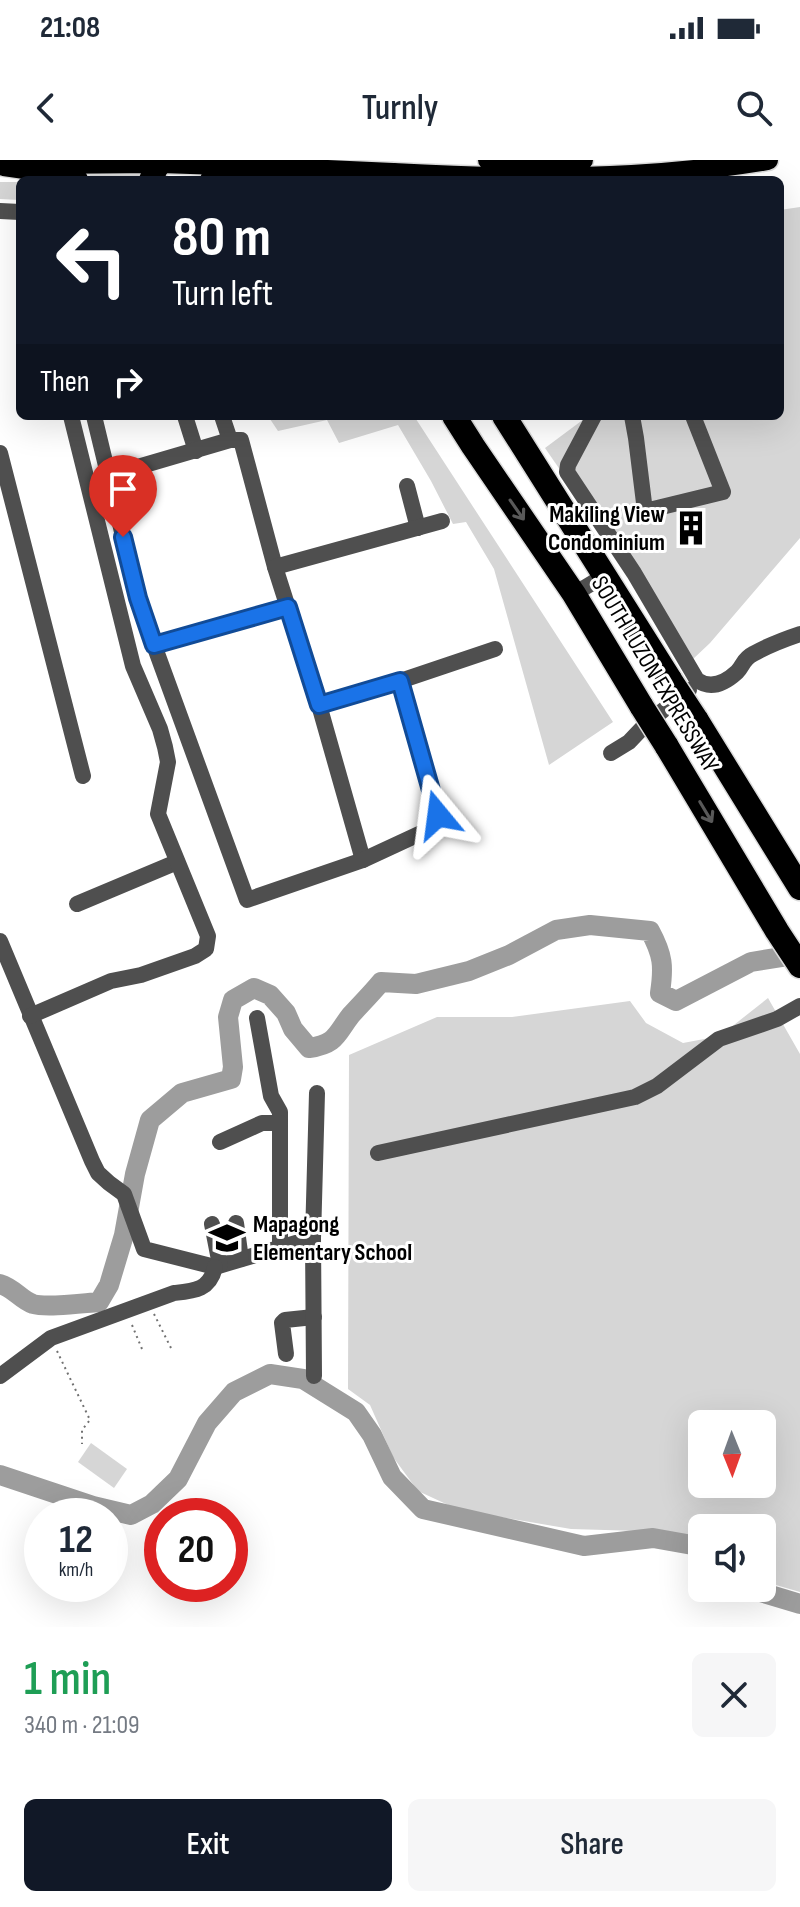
<!DOCTYPE html>
<html lang="en">
<head>
<meta charset="utf-8">
<style>
	:root { --surface:#fff; --page:#f6f6f7; --text:#1f2937; --muted:#747a83; --accent:#111827 }
	body { margin:0; font-family:"Sofia Sans Condensed",sans-serif; background:var(--page); color:var(--text); height:100vh; display:flex; flex-direction:column; font-size:30px; white-space:nowrap }
	* { box-sizing:border-box; margin:0 }
	p { font-size:26px; color:var(--muted) }
	.icon { flex:none; width:44px; height:44px; fill:none; stroke:currentColor; stroke-width:2; stroke-linecap:round; stroke-linejoin:round }
	.map { position:relative; height:1467px; overflow:hidden }
	.drawer { display:flex; flex-direction:column; background:var(--surface); flex:1 }
	.drawer>* { flex:none }
	.hud { position:absolute; left:16px; top:16px; width:768px; height:244px; border-radius:12px; box-shadow:0 8px 32px #0002; background:#111827; color:#fff; overflow:hidden }
	.needle { width:52px; rotate:179deg }
	.controls { position:absolute; left:688px; top:1250px; display:grid; gap:16px }
	.controls a { display:grid; place-items:center; width:88px; height:88px; border-radius:12px; background:var(--surface); box-shadow:0 8px 32px #0002; font-size:40px }
	.speed { position:absolute; left:24px; top:1338px; display:flex; gap:16px; font-size:40px; font-weight:700; text-align:center }
	.speed>* { display:grid; place-content:center; width:104px; height:104px; border-radius:50%; background:var(--surface); box-shadow:0 8px 32px #0002; line-height:1 }
	.speed small { font-size:20px; font-weight:400 }
	.speed .limit { border:12px solid #d22; background:#fff; color:#111 }
	.pin { position:absolute; display:grid; place-items:center; width:68px; height:68px; color:#fff; margin:-82px -34px; border-radius:50% 50% 50% 0; rotate:-45deg; box-shadow:0 0 8px #0007 }
	.pin .icon { rotate:45deg }
	.me { position:absolute; width:88px; margin:-44px; rotate:344deg; stroke-linejoin:round; filter:drop-shadow(0 0 6px #0008) }
	.turn { display:flex; align-items:center; gap:28px; height:168px; padding:0 24px; font-size:36px }
	.turn .icon { width:104px; height:104px; stroke-width:2.5 }
	.turn b { display:block; font-size:56px; line-height:68px }
	.then { display:flex; align-items:center; height:76px; padding:0 24px; background:#0003; gap:16px; font-size:30px }
	.round { display:grid; place-items:center; flex:none; width:84px; height:84px; border-radius:12px; background:var(--page) }
	.summary { display:flex; align-items:center; justify-content:space-between; height:136px; padding:0 24px }
	h1 { font-size:48px; font-weight:600; line-height:60px; color:#1e9e55 }
	.cta { display:flex; gap:16px; margin-top:auto; padding:16px 24px }
	.cta a { flex:1; height:92px; border-radius:12px; background:var(--accent); color:#fff; font-size:32px; font-weight:600; line-height:92px; text-align:center }
	.cta a+a { background:var(--page); color:var(--text) }
	.status { display:flex; justify-content:space-between; align-items:center; height:56px; padding:0 40px; background:var(--surface); direction:ltr }
	.status svg { height:22px; fill:currentColor }
	header { display:flex; justify-content:space-between; align-items:center; height:104px; padding:0 24px; background:var(--surface); font-size:36px; font-weight:600 }
	.map>svg:first-child { display:block }
	.green { fill:#d6d6d6; fill-rule:evenodd }
	.lines { fill:none; stroke-linecap:round; stroke-linejoin:round }
	.river { stroke:#9d9d9d; stroke-width:20 }
	.major-casing { stroke:#dbdbdb; stroke-width:23 }
	.highway-casing { stroke:#dbdbdb; stroke-width:27 }
	.path { stroke:#717171; stroke-width:2; stroke-dasharray:2 4; stroke-linecap:butt }
	.minor { stroke:#4f4f4f; stroke-width:16 }
	.major { stroke:#000; stroke-width:20 }
	.highway { stroke:#000; stroke-width:24 }
	.major-bridge-casing { stroke:#dbdbdb; stroke-width:23; stroke-linecap:butt }
	.highway-bridge-casing { stroke:#dbdbdb; stroke-width:27; stroke-linecap:butt }
	.major-bridge { stroke:#000; stroke-width:20 }
	.highway-bridge { stroke:#000; stroke-width:24 }
	.oneway { stroke:#595959 }
	.route-casing { stroke:#114b97; stroke-width:20 }
	.route { stroke:#1a73e8; stroke-width:14 }
	.labels { text-anchor:middle; dominant-baseline:central; stroke-width:6; stroke-linejoin:round; paint-order:stroke }
	.poi-label { font-size:24px; font-weight:bold; fill:#000; stroke:#fff; text-anchor:end }
	.street-label { font-size:24px; fill:#000; stroke:#fff }
</style>
</head>
<body>
<div class="status"><b>21:08</b><svg viewBox="0 0 49 12"><path d="M0 12V9h3v3zM5 12V6h3v6zM10 12V3h3v9zM15 12V0h3v12zM26 1h20v11H26zM47 4h2v5h-2z"/></svg></div>
<header><svg class="icon" aria-label="back" viewBox="0 0 24 24"><path d="M15 5l-7 7 7 7"/></svg>Turnly<svg class="icon" aria-label="search" viewBox="0 0 24 24"><circle cx="10" cy="10" r="6"/><path d="M15 15l6 6"/></svg></header>
<div class="map">
<svg width="800" height="1467" viewBox="0 0 800 1467">
	<rect width="100%" height="100%" fill="#fff"/>
	<g class="green">
		<path d="M146 10 145 20H99L84 13Z"/>
		<path d="M0 22H20V40L0 39Z"/>
		<path d="M800 47V378L710 483 692 500 571 309 597 256H780V50Z"/>
		<path d="M268 256H414L613 562 549 605 494 409 466 362 453 364 431 321 398 265 339 283 327 260 278 271Z"/>
		<path d="M588 256 565 317 545 288Z"/>
		<path d="M768 838 800 894V1432L769 1423 762 1417V1368H702V1378L639 1371 571 1369 459 1350 418 1331 393 1297 370 1245 348 1229 349 895 437 857H512L630 841 646 863 683 883 720 876ZM702 1264H762V1324H702Z"/>
		<path d="M91 1283 127 1309 114 1328 78 1302Z"/>
	</g>
	<g class="lines">
		<g class="river">
			<path d="M0 1124C14 1128 21 1140 33 1144 47 1148 84 1143 99 1142L109 1125 124 1075 135 1014 150 960 182 933 231 919 233 907 228 857 233 840 254 828 270 835 286 853 293 869 309 888C337 884 336 874 351 855 361 844 372 833 381 822L416 824 469 811 509 795 556 770 590 765 650 771C663 795 664 806 660 833L676 841 751 802 800 794"/>
			<path d="M0 1315 93 1346 131 1355 152 1344 178 1319 207 1263 234 1232 270 1214 303 1219 356 1252 372 1275 392 1317 423 1349 584 1386 653 1378 698 1386 702 1389"/>
			<path d="M752 1428 757 1431 800 1444"/>
		</g>
		<g class="major-casing">
			<g id="major">
				<path d="M488 0H583"/>
				<path d="M36 4 160 3 252 6"/>
				<path d="M393 13C517 20 644 21 768 0"/>
			</g>
		</g>
		<g class="highway-casing">
			<g id="highway">
				<path d="M517 0H520"/>
				<path d="M4 4 39 9 76 20"/>
				<path d="M151 20 156 8 160 3"/>
				<path d="M212 20 262 7"/>
				<path d="M454 256 473 286 574 434 642 547"/>
				<path d="M504 256 671 521"/>
				<path d="M696 559 800 728"/>
				<path d="M666 585 777 771 800 806"/>
			</g>
		</g>
		<g class="path">
			<path d="M154 1154 171 1188"/>
			<path d="M132 1165 142 1189"/>
			<path d="M57 1191 90 1260 82 1270V1284"/>
		</g>
		<g class="minor">
			<path d="M0 51 20 52"/>
			<path d="M94 256 138 438 154 485 288 447"/>
			<path d="M185 256 196 291"/>
			<path d="M222 256 230 280"/>
			<path d="M594 256 568 305 567 312 634 413 697 520C711 530 725 523 737 512 743 506 743 499 753 494 767 486 785 479 800 474"/>
			<path d="M632 256 636 278 645 351 723 332 693 256"/>
			<path d="M0 293 83 616"/>
			<path d="M107 316 230 280H241L275 407 319 545 363 700"/>
			<path d="M407 326 418 368"/>
			<path d="M275 407 442 361"/>
			<path d="M574 434 604 416"/>
			<path d="M154 485 247 740 363 700 432 668 438 655 400 521"/>
			<path d="M319 545 400 521 495 489"/>
			<path d="M611 593 629 582 647 563 689 530"/>
			<path d="M77 744 177 702"/>
			<path d="M0 781 92 1001 98 1013 109 1023 124 1034 144 1089 215 1107 313 1078"/>
			<path d="M30 856 111 821 141 815 195 796 206 789 208 776 158 654 168 602 165 587 160 569 133 506 71 256"/>
			<path d="M257 858 271 936 280 952V1088"/>
			<path d="M220 982 262 963H280"/>
			<path d="M378 993 635 937 657 926 719 879 777 859 800 846"/>
			<path d="M236 1063 241 1099"/>
			<path d="M212 1064 220 1105"/>
			<path d="M286 1194 282 1163 285 1160 314 1157"/>
			<path d="M0 1216 51 1178 174 1133C194 1131 210 1130 215 1107"/>
			<path d="M314 1216 313 1078 317 933"/>
		</g>
		<use href="#major" class="major"/>
		<use href="#highway" class="highway"/>
		<g class="major-bridge-casing">
			<path id="major-bridge" d="M262 7 393 13"/>
		</g>
		<g class="highway-bridge-casing">
			<g id="highway-bridge">
				<path d="M671 521 696 559"/>
				<path d="M642 547 666 585"/>
			</g>
		</g>
		<use href="#major-bridge" class="major-bridge"/>
		<use href="#highway-bridge" class="highway-bridge"/>
	</g>
	<defs><path id="oneway-shaft" d="M-6 0H5M1.5-3L5.5 0L1.5 3" fill="none" stroke-width="1.6" stroke-linecap="round" stroke-linejoin="round" transform="scale(2)"/></defs>
	<g class="oneway">
		<use href="#oneway-shaft" transform="translate(517 350) rotate(55)"/>
		<use href="#oneway-shaft" transform="translate(706 652) rotate(59)"/>
	</g>
	<g class="lines">
		<g class="route-casing">
			<path id="route" d="M123 377 138 438 154 485 288 447 319 545 400 521 438 655"/>
		</g>
		<use href="#route" class="route"/>
	</g>
	<defs>
		<g id="building-bare" transform="scale(2.76)"><path d="M-4-6H4V6H1V3H-1V6H-4ZM-2.5-4.3h1.7v1.8h-1.7ZM.8-4.3h1.7v1.8H.8ZM-2.5-1h1.7V.8h-1.7ZM.8-1h1.7V.8H.8Z" fill="#000" stroke="#fff" stroke-width="2.5" paint-order="stroke"/></g>
		<g id="school-bare" transform="scale(2.76)"><path d="M0-5L7-2L0 1L-7-2ZM-4 1L0 2.5L4 1V4Q0 6-4 4Z" fill="#000" stroke="#fff" stroke-width="2.5" paint-order="stroke"/></g>
	</defs>
	<g fill-rule="evenodd">
		<use href="#building-bare" x="691" y="368"/>
		<use href="#school-bare" x="227" y="1078"/>
	</g>
	<g class="labels">
		<g class="poi-label">
			<text x="665" y="354">Makiling View<tspan x="665" dy="28">Condominium</tspan></text>
			<text x="253" y="1064" text-anchor="start">Mapagong<tspan x="253" dy="28">Elementary School</tspan></text>
		</g>
		<g class="street-label">
			<text transform="translate(655 514) rotate(59)">SOUTH LUZON EXPRESSWAY</text>
		</g>
	</g>
</svg>
<div class="controls">
<a><svg class="needle" viewBox="-14 -14 28 28"><path d="M0-13l5 13h-10z" fill="#e53935"/><path d="M0 13l5-13h-10z" fill="#747a83"/></svg></a>
<a><svg class="icon" aria-label="sound" viewBox="0 0 24 24"><path d="M4 9h4l5-4v14l-5-4H4zM17 9q2 3 0 6"/></svg></a>
</div>
<div class="speed"><div>12<small>km/h</small></div><div class="limit">20</div></div>
<div class="pin" style="left:123px;top:377px;background:#d93025"><svg class="icon" aria-label="arrive" viewBox="0 0 24 24"><path d="M6 21V4h12l-3 4 3 4H6"/></svg></div>
<svg class="me" style="left:438px;top:655px" viewBox="-20 -20 40 40"><path d="M0-17L14 15 0 8-14 15z" fill="#1a73e8" stroke="#fff" stroke-width="4"/></svg>
<div class="hud">
<div class="turn"><svg class="icon" aria-label="left" viewBox="0 0 24 24"><path d="M17 20v-9H6M10 6l-5 5 5 5"/></svg><div><b>80 m</b>Turn left</div></div>
<div class="then">Then<svg class="icon" aria-label="right" viewBox="0 0 24 24"><path d="M7 20v-9h11M14 6l5 5-5 5"/></svg></div>
</div>
</div>
<section class="drawer">
<div class="summary"><div><h1>1 min</h1><p>340 m · 21:09</p></div><a class="round"><svg class="icon" aria-label="close" viewBox="0 0 24 24"><path d="M6 6l12 12M18 6L6 18"/></svg></a></div>
<div class="cta"><a>Exit</a><a>Share</a></div>
</section>
</body>
</html>
